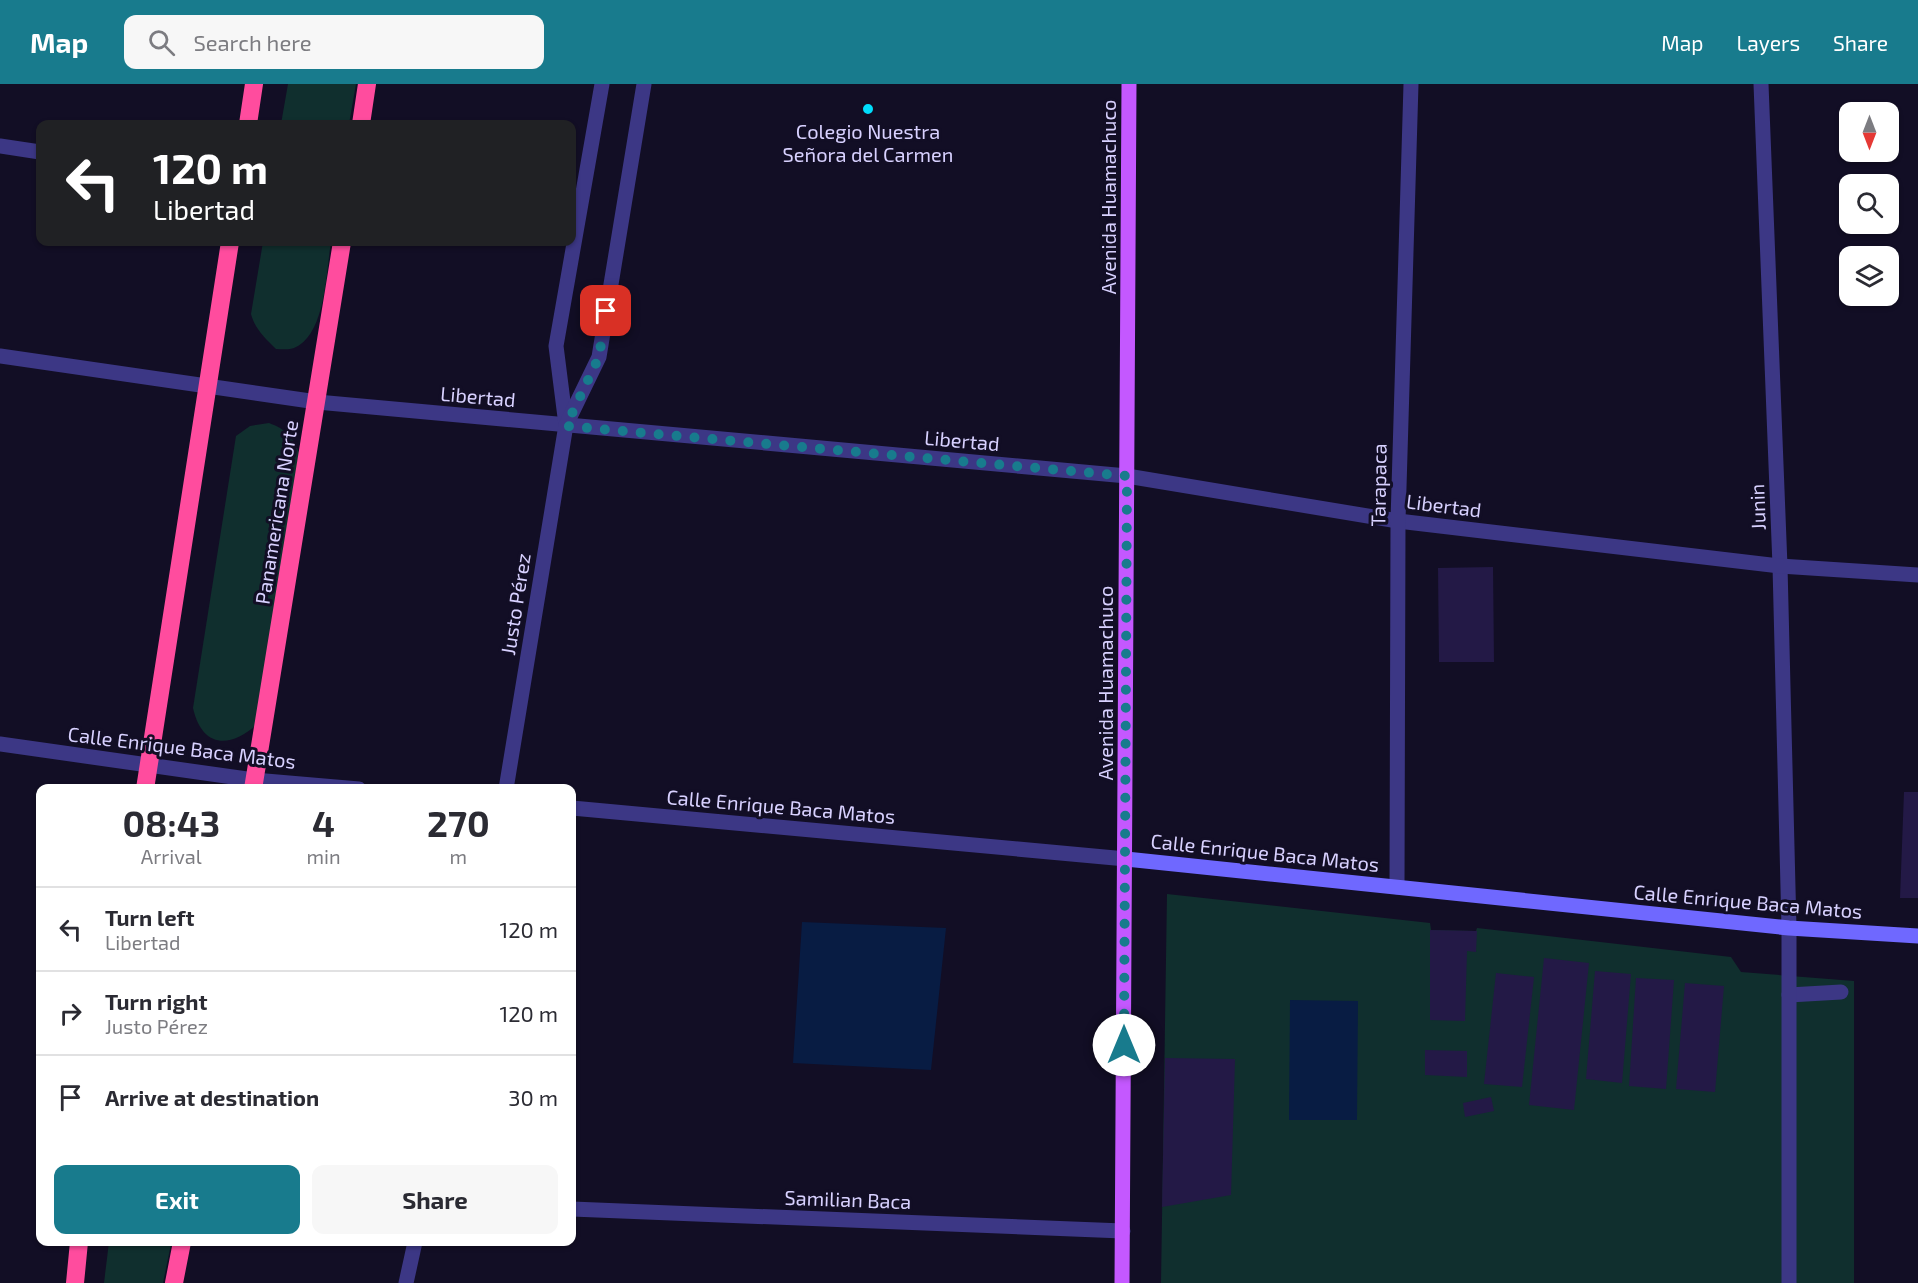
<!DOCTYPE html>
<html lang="en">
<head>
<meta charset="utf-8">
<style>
	:root { --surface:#fff; --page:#f7f7f7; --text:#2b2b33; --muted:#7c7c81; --line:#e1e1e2; --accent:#187b8d }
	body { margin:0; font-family:"Exo 2",sans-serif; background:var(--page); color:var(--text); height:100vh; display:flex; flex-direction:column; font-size:22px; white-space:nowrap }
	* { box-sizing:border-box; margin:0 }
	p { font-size:20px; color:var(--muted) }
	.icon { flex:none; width:33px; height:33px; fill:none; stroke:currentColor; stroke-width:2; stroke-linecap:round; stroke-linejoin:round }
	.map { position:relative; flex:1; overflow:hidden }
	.side { position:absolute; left:36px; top:700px; width:540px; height:462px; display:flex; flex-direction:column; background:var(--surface); border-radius:12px; box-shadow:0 2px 4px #0004 }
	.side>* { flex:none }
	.guide { position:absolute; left:36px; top:36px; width:540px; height:126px; border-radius:12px; box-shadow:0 2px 4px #0004; background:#202124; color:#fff; overflow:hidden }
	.needle { width:39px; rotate:180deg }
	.tools { position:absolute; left:1839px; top:18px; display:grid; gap:12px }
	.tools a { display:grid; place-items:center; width:60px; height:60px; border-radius:12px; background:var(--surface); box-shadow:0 2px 4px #0004; font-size:30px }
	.pin { position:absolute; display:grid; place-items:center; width:51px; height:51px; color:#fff; margin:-26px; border-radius:12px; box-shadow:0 3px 9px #0006 }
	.me { position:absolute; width:66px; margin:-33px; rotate:0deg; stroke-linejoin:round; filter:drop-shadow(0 0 4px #0008) }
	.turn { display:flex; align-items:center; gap:21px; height:126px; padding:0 18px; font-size:27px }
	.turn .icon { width:78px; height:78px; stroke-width:2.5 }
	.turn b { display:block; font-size:42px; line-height:51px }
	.eta { display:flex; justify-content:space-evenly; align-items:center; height:102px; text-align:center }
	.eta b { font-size:36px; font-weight:700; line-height:42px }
	.primary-button { display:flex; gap:12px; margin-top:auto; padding:12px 18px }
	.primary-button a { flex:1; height:69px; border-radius:12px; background:var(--accent); color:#fff; font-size:24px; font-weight:700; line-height:69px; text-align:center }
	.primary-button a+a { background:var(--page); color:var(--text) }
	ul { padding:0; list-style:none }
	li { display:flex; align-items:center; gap:18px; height:84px; padding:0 18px; border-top:2px solid var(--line) }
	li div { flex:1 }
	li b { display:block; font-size:22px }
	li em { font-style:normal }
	header { display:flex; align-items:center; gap:36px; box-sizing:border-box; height:84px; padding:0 30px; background:var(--accent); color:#fff }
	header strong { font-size:28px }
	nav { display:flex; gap:33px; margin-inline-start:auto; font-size:21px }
	.search { width:420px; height:54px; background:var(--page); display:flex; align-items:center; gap:15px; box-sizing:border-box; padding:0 21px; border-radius:12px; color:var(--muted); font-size:22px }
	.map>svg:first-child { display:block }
	.green { fill:#102f2e }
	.water { fill:#081c43 }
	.building { fill:#231946 }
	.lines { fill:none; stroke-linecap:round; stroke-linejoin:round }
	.lane { stroke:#3c3785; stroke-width:15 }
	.street { stroke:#3c3785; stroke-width:15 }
	.secondary { stroke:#6f68ff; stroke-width:15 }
	.primary { stroke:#c458ff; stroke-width:15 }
	.highway { stroke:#ff4c9e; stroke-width:18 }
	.route { stroke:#187b8d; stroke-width:10; stroke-dasharray:0 18 }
	.poi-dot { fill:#00ddfc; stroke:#120e25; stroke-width:2 }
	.labels { text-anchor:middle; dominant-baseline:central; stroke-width:6; stroke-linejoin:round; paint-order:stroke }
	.poi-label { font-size:20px; fill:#d8d1ff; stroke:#120e25 }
	.street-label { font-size:20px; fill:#d8d1ff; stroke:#120e25 }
</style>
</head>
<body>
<header>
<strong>Map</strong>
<div class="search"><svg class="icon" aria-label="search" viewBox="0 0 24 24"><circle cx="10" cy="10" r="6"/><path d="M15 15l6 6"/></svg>Search here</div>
<nav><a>Map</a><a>Layers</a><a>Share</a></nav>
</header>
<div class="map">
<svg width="1918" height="1199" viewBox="0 0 1918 1199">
	<rect width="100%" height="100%" fill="#120e25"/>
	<g class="green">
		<path d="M288 0H356L349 40H281Z"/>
		<path d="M263 158H331C326 187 326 251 294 264 289 266 282 265 276 265 265 254 255 245 251 230Z"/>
		<path d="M269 339C285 345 293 352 299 369L257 640C230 665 202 664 193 624L236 352 250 342Z"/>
		<path d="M1167 810 1430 839 1431 846 1476 847 1477 844 1731 873 1741 888 1854 897V1199H1161Z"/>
		<path d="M109 1158H166L171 1160 163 1199H104Z"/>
	</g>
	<g class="water">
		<path d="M802 838 946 844 931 986 793 979Z"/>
		<path d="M1290 916 1358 917 1357 1036H1289Z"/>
	</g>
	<g class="building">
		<path d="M1493 483 1494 578H1439L1438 484Z"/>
		<path d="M1904 708H1918V814H1900Z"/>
		<path d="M1430 846 1477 847 1476 868 1467 867 1465 937 1430 936Z"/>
		<path d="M1544 874 1589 879 1574 1026 1529 1021Z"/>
		<path d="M1595 887 1631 890 1622 999 1586 995Z"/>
		<path d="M1496 889 1534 893 1522 1003 1484 1000Z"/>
		<path d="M1636 894 1674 896 1666 1005 1629 1002Z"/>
		<path d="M1685 899 1724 902 1715 1008 1676 1005Z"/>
		<path d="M1425 966 1467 967V993L1425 991Z"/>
		<path d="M1165 974 1235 975 1231 1111 1162 1123Z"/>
		<path d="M1491 1013 1494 1027 1465 1033 1463 1019Z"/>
	</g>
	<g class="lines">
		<g class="lane">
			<path d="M1789 911 1841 908"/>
			<path d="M1789 1199V844"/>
		</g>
		<g class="street">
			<path d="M1761 0 1780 482 1789 844"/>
			<path d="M0 62 40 68"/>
			<path d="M0 272 317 318 1127 392 1398 437 1780 482 1918 491"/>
			<path d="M566 341 556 262 602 0"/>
			<path d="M0 660 254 696 359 705"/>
			<path d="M506 705 566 341 599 273 644 0"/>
			<path d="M572 724 1126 775"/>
			<path d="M1397 803 1398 437 1411 0"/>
			<path d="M572 1125 1123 1147"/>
			<path d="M406 1199 415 1158"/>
		</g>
		<path class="secondary" d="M1126 775 1789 844 1918 852"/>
		<path class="primary" d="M1122 1199 1129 0"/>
		<g class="highway">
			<path d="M248 40 254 0"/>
			<path d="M361 40 367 0"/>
			<path d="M145 705 230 158"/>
			<path d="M253 705 342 158"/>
			<path d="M75 1199 79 1158"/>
			<path d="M174 1199 182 1158"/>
		</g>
	</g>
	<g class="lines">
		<path class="route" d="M606 227 599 273 566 342 1127 392 1124 961"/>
	</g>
	<circle class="poi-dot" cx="868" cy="25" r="6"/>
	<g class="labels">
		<g class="poi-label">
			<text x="868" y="47">Colegio Nuestra<tspan x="868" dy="23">Señora del Carmen</tspan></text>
		</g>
		<g class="street-label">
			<text transform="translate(1108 113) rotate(-90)">Avenida Huamachuco</text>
			<text transform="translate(478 312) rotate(5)">Libertad</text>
			<text transform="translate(962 356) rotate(5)">Libertad</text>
			<text transform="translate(1378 401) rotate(-89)">Tarapaca</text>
			<text transform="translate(1444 421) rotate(7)">Libertad</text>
			<text transform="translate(1757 423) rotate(-92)">Junin</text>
			<text transform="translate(276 428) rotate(-81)">Panamericana Norte</text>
			<text transform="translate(515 520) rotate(-81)">Justo Pérez</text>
			<text transform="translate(1105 599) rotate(-90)">Avenida Huamachuco</text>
			<text transform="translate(182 663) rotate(7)">Calle Enrique Baca Matos</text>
			<text transform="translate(781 722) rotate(5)">Calle Enrique Baca Matos</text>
			<text transform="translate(1265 768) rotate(6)">Calle Enrique Baca Matos</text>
			<text transform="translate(1748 817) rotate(5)">Calle Enrique Baca Matos</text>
			<text transform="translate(848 1115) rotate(2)">Samilian Baca</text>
		</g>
	</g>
</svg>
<div class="tools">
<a><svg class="needle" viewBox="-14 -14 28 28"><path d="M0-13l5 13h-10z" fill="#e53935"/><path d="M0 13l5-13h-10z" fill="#7c7c81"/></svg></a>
<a><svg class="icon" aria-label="search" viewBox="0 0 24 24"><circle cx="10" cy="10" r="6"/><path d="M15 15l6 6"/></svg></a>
<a><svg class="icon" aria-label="layers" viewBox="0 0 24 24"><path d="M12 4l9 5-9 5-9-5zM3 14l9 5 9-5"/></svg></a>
</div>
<div class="pin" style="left:606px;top:227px;background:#d93025"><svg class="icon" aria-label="arrive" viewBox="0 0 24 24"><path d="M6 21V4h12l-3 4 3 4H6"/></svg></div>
<svg class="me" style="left:1124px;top:961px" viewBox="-20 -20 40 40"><circle r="19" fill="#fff"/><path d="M0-13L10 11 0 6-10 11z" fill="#187b8d"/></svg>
<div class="guide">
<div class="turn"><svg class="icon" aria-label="left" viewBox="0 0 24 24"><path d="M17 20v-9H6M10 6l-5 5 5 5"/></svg><div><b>120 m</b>Libertad</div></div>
</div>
<section class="side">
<div class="eta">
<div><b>08:43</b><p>Arrival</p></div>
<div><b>4</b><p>min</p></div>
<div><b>270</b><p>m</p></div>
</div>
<ul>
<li><svg class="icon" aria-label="left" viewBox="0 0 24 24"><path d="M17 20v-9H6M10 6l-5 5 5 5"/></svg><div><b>Turn left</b><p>Libertad</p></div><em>120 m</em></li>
<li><svg class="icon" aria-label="right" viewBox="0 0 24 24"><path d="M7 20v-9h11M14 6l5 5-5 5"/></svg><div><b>Turn right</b><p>Justo Pérez</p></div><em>120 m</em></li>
<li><svg class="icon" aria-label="arrive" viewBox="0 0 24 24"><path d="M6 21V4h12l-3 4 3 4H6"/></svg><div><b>Arrive at destination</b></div><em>30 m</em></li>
</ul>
<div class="primary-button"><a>Exit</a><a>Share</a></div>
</section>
</div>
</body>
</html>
